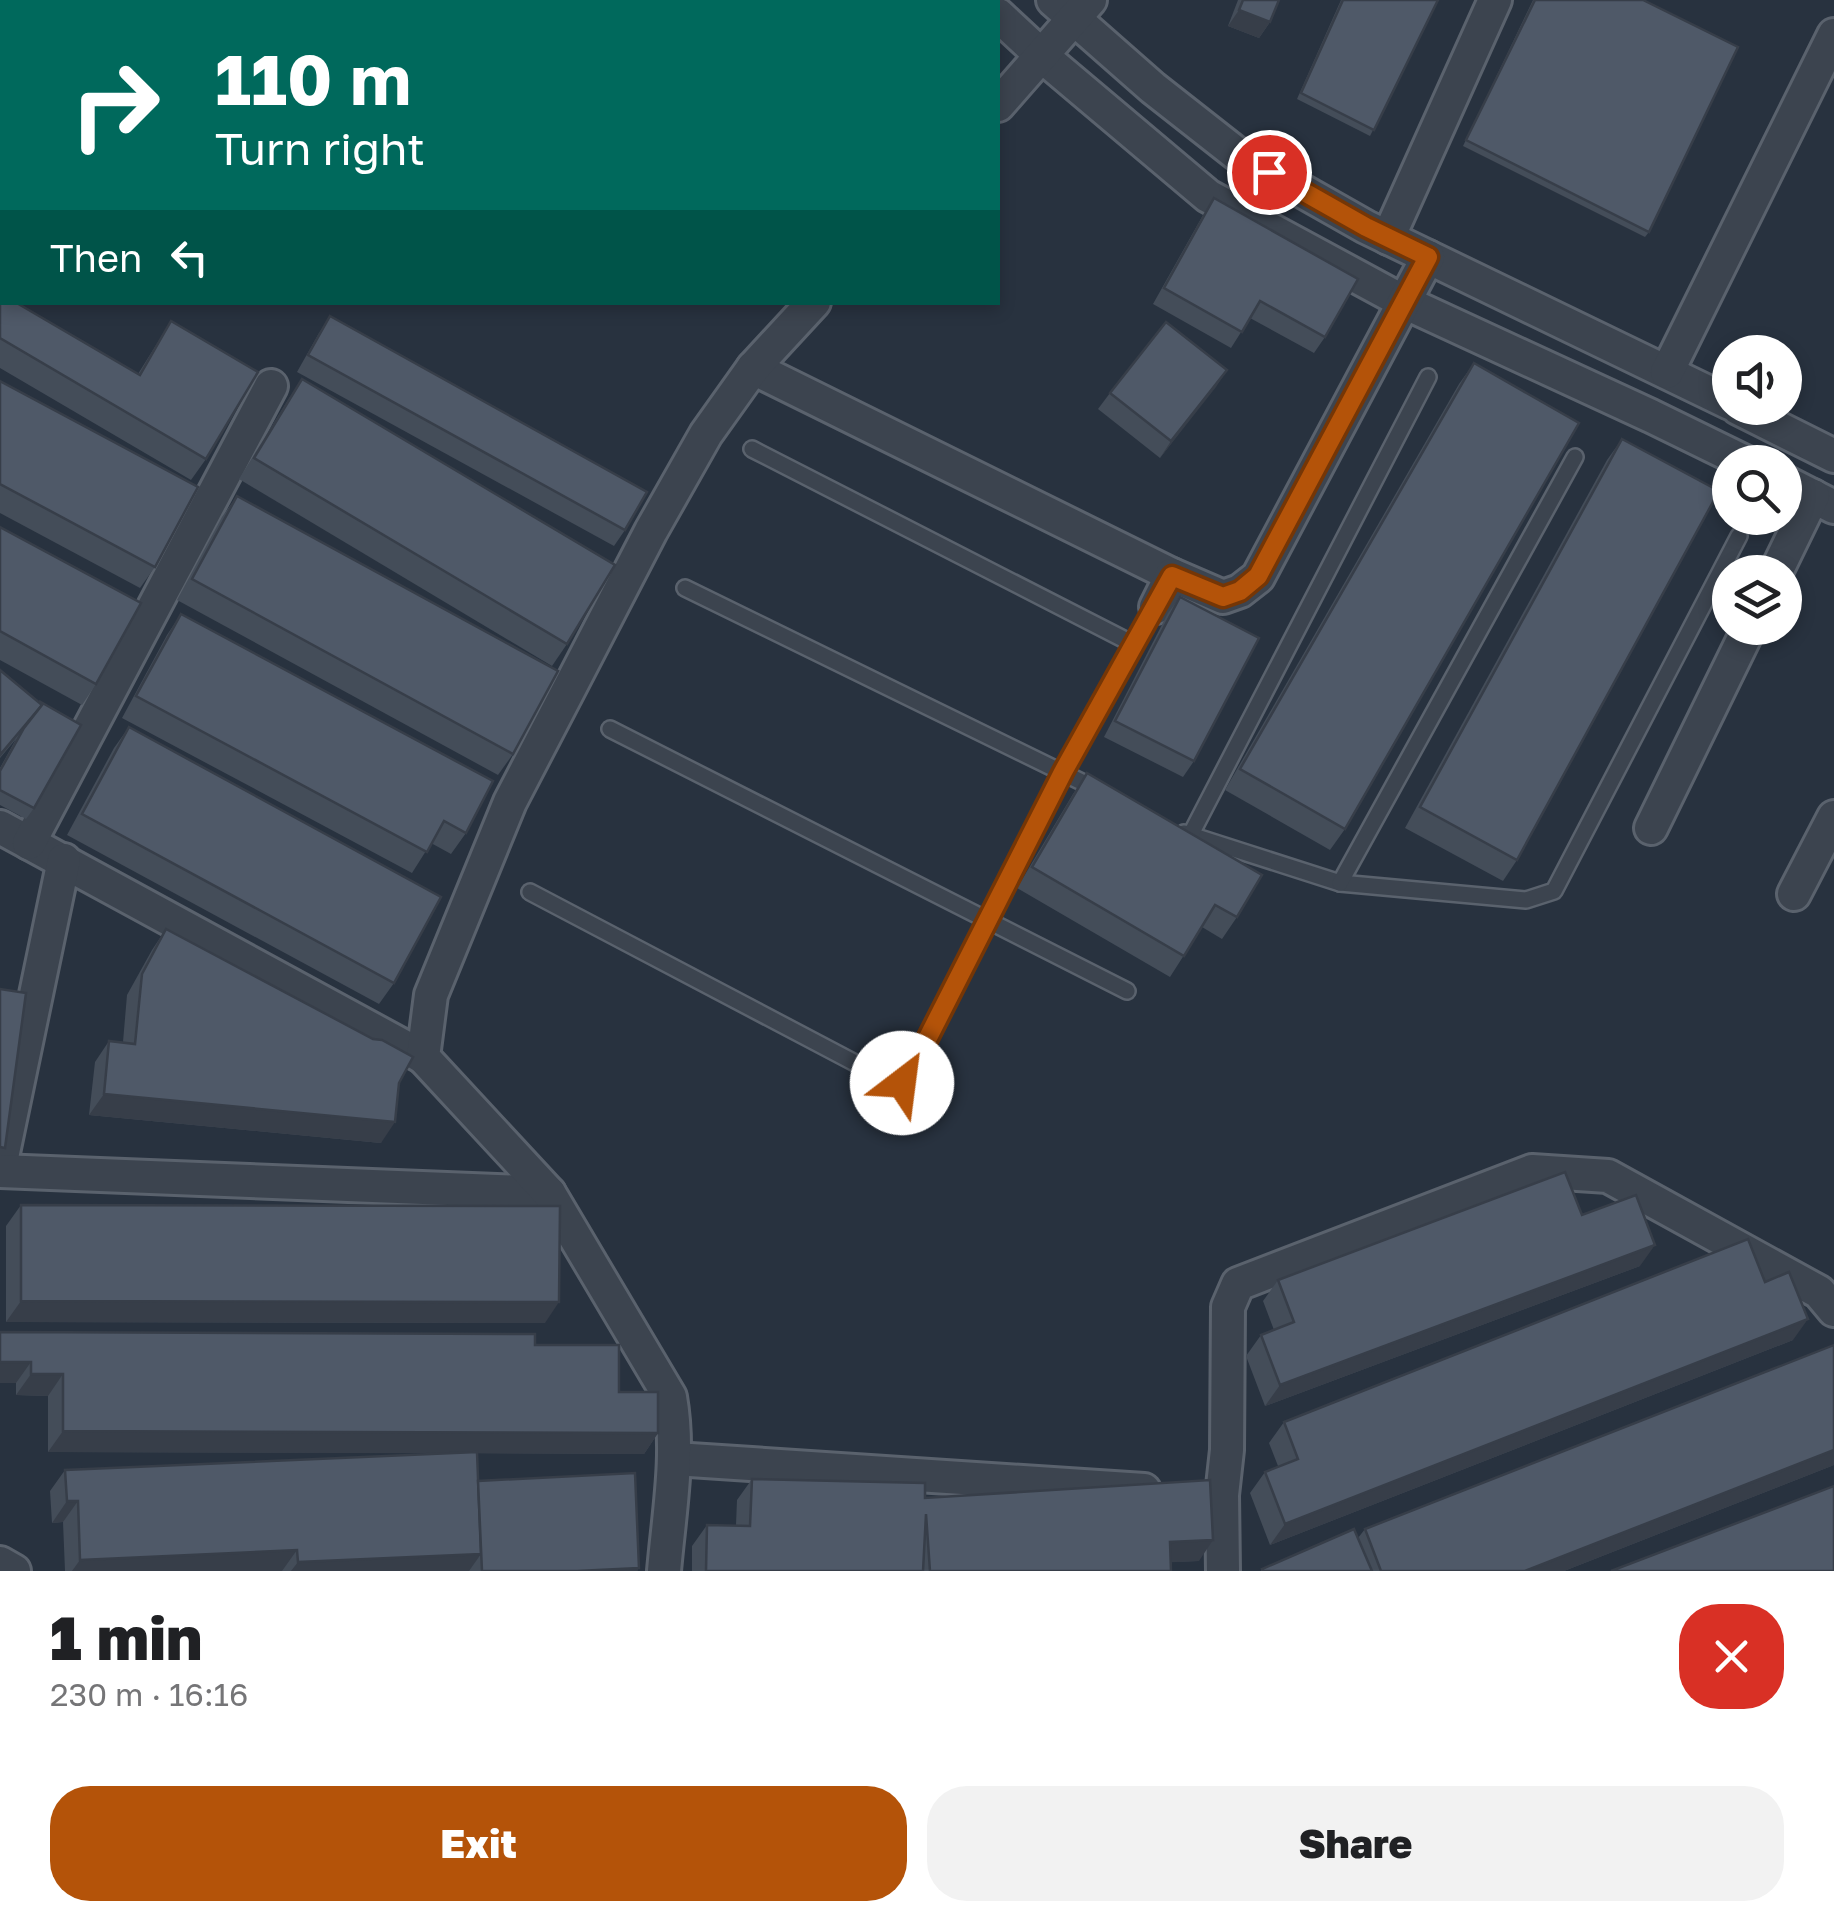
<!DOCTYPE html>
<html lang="en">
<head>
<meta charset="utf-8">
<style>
	:root { --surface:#fff; --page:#f2f2f2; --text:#202124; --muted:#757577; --accent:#b45309 }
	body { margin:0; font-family:"Golos Text",sans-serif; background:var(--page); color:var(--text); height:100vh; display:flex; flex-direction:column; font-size:38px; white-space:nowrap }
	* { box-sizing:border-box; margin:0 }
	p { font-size:32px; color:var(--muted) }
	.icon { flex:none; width:55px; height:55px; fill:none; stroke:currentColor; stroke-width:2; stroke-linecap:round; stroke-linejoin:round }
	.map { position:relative; height:1571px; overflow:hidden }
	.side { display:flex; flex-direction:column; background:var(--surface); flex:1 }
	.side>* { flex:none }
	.top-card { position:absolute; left:0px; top:0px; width:1000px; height:305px; box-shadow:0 5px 15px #0003; background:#00695c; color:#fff; overflow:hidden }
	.buttons { position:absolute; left:1712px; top:335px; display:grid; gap:20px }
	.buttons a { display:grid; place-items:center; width:90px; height:90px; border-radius:50%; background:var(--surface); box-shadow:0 5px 15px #0003; font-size:50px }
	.pin { position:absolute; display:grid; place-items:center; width:85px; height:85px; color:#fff; margin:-42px; border:5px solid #fff; border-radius:50%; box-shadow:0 2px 10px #0007 }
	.me { position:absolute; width:110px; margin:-55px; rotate:30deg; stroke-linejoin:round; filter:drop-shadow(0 0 8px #0008) }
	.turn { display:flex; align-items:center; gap:35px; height:210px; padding:0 50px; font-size:45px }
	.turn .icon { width:130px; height:130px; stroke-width:2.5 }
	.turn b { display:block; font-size:70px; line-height:85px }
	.then { display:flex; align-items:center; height:95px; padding:0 50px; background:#0003; gap:20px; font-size:38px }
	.round { display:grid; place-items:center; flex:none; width:105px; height:105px; border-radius:40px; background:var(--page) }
	.overview { display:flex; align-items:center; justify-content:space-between; height:170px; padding:0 50px }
	h1 { font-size:60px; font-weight:800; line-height:75px }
	.primary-button { display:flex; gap:20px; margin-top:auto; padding:20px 50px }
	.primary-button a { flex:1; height:115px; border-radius:40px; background:var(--accent); color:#fff; font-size:40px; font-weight:800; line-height:115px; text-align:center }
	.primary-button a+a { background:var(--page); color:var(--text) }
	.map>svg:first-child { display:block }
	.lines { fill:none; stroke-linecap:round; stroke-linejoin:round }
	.service-casing { stroke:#5a626d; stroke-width:20 }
	.minor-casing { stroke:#5a626d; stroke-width:38 }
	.service { stroke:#3c444f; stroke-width:15 }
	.minor { stroke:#3c444f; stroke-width:32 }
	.wall { fill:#444d59 }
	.shaded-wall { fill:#373e49 }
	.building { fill:#4f5968; stroke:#373e49; stroke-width:2.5 }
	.route-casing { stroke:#753606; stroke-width:25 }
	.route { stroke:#b45309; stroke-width:18 }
</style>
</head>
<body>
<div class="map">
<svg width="1834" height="1571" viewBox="0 0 1834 1571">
	<rect width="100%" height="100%" fill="#28323f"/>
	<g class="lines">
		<g class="service-casing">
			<g id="service">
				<path d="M752 449 1135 645"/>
				<path d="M685 588 1096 789"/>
				<path d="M610 729 1127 991"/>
				<path d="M1184 833 1340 883 1526 900 1554 891 1739 536"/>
				<path d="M1190 836 1428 377"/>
				<path d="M1340 883 1575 457"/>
				<path d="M530 892 895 1084 902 1083 908 1077 1063 772 1156 607"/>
			</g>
		</g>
		<g class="minor-casing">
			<g id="minor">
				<path d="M284 0 287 2"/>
				<path d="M1053 0 1153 88 1237 154 1366 227 1730 403"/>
				<path d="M379 2 382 0"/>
				<path d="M602 2 604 0"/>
				<path d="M828 2 830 0"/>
				<path d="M998 15 1042 56 1208 196 1404 302 1651 416 1745 462"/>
				<path d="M998 105 1090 0"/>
				<path d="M1388 238 1495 0"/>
				<path d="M753 368 1172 575 1223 597 1240 591 1258 577 1428 257"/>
				<path d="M1667 372 1834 35"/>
				<path d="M1738 408 1834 456"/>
				<path d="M1785 482 1834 507"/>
				<path d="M1776 572 1813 496"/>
				<path d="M1156 607 1172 575"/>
				<path d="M0 827 423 1057"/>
				<path d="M1651 828 1749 628"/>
				<path d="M29 843 271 386"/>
				<path d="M1794 894 1834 817"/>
				<path d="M0 1167 64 860"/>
				<path d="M0 1171 549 1193"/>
				<path d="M675 1459 1144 1490"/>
				<path d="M0 1563 14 1571"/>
				<path d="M664 1571C669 1513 680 1454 670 1397L549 1193 423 1057 431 995 510 802 570 687 651 531 706 434 753 368 814 302"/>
				<path d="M1223 1571 1222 1495 1227 1450 1228 1307 1238 1284 1532 1171 1608 1176 1819 1292 1834 1310"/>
			</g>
		</g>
		<use href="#service" class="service"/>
		<use href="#minor" class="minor"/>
	</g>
	<g class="wall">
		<path d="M871 0H937L939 2H873Z"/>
		<path d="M1238 0H1279L1270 22 1259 38 1228 26Z"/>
		<path d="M1341 0H1438L1370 136 1297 99Z"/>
		<path d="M1533 0H1643L1649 232 1645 237 1463 146Z"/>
		<path d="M1214 198 1325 337 1314 353 1250 318 1231 348 1153 304 1203 215Z"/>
		<path d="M0 294 138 374 171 321 206 459 191 480 0 368Z"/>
		<path d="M330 317 625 530 614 546 297 372 319 333Z"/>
		<path d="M1474 363 1345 829 1330 850 1225 790 1459 384Z"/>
		<path d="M1227 370 1160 458 1098 409 1110 393Z"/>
		<path d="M302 379 567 644 552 666 239 479 288 400Z"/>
		<path d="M0 381 155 567 140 588 0 513Z"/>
		<path d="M1622 439 1517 860 1503 881 1405 828 1607 460Z"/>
		<path d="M237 496 513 754 498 775 177 600 222 517Z"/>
		<path d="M0 527 96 684 82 705 0 660Z"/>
		<path d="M1180 597 1194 761 1183 777 1104 737 1168 613Z"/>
		<path d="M181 614 466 833 451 854 431 843 412 873 122 718 167 635Z"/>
		<path d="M0 670 38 702 34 808 26 819 0 805V768L16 739 0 758Z"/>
		<path d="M129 727 394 983 379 1004 67 835 114 748Z"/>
		<path d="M1087 773 1237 917 1222 939 1202 927 1170 977 1017 888 1073 794Z"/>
		<path d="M166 929 399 1083 381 1143 89 1115 95 1062 109 1041 123 1042 127 995 152 950Z"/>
		<path d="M21 1205 545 1323 6 1322V1226Z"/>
		<path d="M1582 1215 1640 1266 1265 1406 1246 1356 1261 1335 1274 1330 1263 1301 1278 1280Z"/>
		<path d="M1765 1282 1793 1340 1270 1545 1250 1493 1265 1472 1278 1466 1269 1443 1284 1422Z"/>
		<path d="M0 1332 535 1345 619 1392 658 1433 644 1454 477 1453 478 1481 639 1568 637 1571H65L63 1522 52 1523 50 1491 65 1470 447 1453 48 1452V1396L16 1395V1383H0Z"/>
		<path d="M1834 1465 1564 1571H1261L1262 1569 1358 1538 1365 1529Z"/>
		<path d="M752 1479 925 1498 1199 1561 1171 1562V1571H692V1546L707 1525H736L737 1500Z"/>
	</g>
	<g class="shaded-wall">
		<path d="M1239 10 1270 22 1259 38 1228 26Z"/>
		<path d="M1227 370 1216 387 1160 458 1171 441Z"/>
		<path d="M104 1094 395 1122 381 1143 89 1115Z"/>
		<path d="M1655 1245 1640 1266 1265 1406 1280 1385Z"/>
		<path d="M21 1301 559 1302 545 1323 6 1322Z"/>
		<path d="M1808 1319 1793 1340 1270 1545 1285 1524Z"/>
		<path d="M0 1362H31L16 1383H0Z"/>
		<path d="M31 1374H63L48 1396 16 1395Z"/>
		<path d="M63 1431 658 1433 644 1454 48 1452Z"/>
		<path d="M1834 1450V1465L1564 1571H1525Z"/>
		<path d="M67 1501H78L63 1522 52 1523Z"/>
		<path d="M1213 1540 1199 1561 1155 1563 1170 1542Z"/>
		<path d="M297 1550 282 1571H72L80 1560Z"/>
		<path d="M481 1554 469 1571H291L298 1562Z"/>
		<path d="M639 1568 637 1571H577Z"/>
	</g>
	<g class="building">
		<path d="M888 0H937L939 2H890Z"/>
		<path d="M1243 0H1279L1270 22 1239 10Z"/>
		<path d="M1343 0H1438L1374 130 1301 93Z"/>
		<path d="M1535 0H1643L1738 47 1649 232 1466 140Z"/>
		<path d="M1214 198 1358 279 1325 337 1260 301 1242 332 1164 288Z"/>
		<path d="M0 294 2 295V302H15L140 375 171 321 258 372 206 459 0 338Z"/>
		<path d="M330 316 647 492 625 530 308 355Z"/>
		<path d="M1166 322 1227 370 1171 441 1110 393Z"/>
		<path d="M1474 363 1579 423 1345 829 1240 769Z"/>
		<path d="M302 379 615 565 567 644 254 458Z"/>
		<path d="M0 381 198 487 155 567 0 484Z"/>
		<path d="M1622 439 1719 491 1517 860 1420 807Z"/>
		<path d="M237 496 558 671 513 754 192 579Z"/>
		<path d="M0 527 141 603 96 684 0 631Z"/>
		<path d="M1180 597 1259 638 1194 761 1115 721Z"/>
		<path d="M181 614 493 781 466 833 444 821 427 852 136 696Z"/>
		<path d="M0 670 42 705 0 755Z"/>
		<path d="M39 701 81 725 34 808 0 790V771L24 728 42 705Z"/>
		<path d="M129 727 441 897 394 983 82 814Z"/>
		<path d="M1087 773 1262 875 1237 917 1215 905 1184 956 1032 867Z"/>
		<path d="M166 929 373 1039 382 1040 413 1057 399 1083 395 1122 104 1094 109 1041 135 1044 142 974Z"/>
		<path d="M0 989 26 993 5 1148 0 1147Z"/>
		<path d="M1565 1172 1582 1215 1636 1195 1655 1245 1280 1385 1261 1335 1294 1322 1278 1280Z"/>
		<path d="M21 1205 560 1206 559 1302 21 1301Z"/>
		<path d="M1748 1239 1765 1282 1789 1272 1808 1319 1285 1524 1265 1472 1298 1459 1284 1422Z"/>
		<path d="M0 1332 535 1334V1345H619V1392H658V1433L63 1431V1374H31V1362H0Z"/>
		<path d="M1834 1345V1450L1525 1571H1381L1365 1529Z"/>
		<path d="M477 1452 481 1554 298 1562 297 1550 80 1560 78 1501H67L65 1470Z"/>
		<path d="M635 1473 639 1568 577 1571H482L478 1481Z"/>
		<path d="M752 1479 925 1483V1498L1210 1480 1213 1540 1170 1542 1171 1571H930L926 1514 923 1571H706L707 1525 750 1526Z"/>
		<path d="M1834 1486V1571H1611Z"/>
		<path d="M1354 1529 1372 1571H1263L1262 1569Z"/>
	</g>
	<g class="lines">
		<g class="route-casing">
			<path id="route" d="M902 1083 908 1077 1063 772 1172 576 1223 597 1240 591 1258 576 1428 257 1366 227 1269 172"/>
		</g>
		<use href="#route" class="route"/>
	</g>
</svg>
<div class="buttons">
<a><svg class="icon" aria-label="sound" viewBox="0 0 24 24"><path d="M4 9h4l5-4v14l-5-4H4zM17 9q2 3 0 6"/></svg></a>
<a><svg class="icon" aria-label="search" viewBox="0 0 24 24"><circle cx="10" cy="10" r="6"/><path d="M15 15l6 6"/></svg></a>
<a><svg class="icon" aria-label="layers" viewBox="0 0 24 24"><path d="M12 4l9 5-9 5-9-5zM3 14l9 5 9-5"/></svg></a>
</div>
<div class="pin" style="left:1269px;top:172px;background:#d93025"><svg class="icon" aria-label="arrive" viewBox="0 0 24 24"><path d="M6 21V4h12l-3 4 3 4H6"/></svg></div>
<svg class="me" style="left:902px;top:1083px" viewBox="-20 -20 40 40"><circle r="19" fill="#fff"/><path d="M0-13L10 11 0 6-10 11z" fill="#b45309"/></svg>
<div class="top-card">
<div class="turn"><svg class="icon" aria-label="right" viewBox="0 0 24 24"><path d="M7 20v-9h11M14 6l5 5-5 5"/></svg><div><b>110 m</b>Turn right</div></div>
<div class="then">Then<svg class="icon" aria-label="left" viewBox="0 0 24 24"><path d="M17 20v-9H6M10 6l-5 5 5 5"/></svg></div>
</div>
</div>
<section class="side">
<div class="overview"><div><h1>1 min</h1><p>230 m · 16:16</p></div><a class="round" style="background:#d93025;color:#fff"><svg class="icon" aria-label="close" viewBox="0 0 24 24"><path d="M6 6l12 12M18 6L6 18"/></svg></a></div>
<div class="primary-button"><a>Exit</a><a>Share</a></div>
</section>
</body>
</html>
